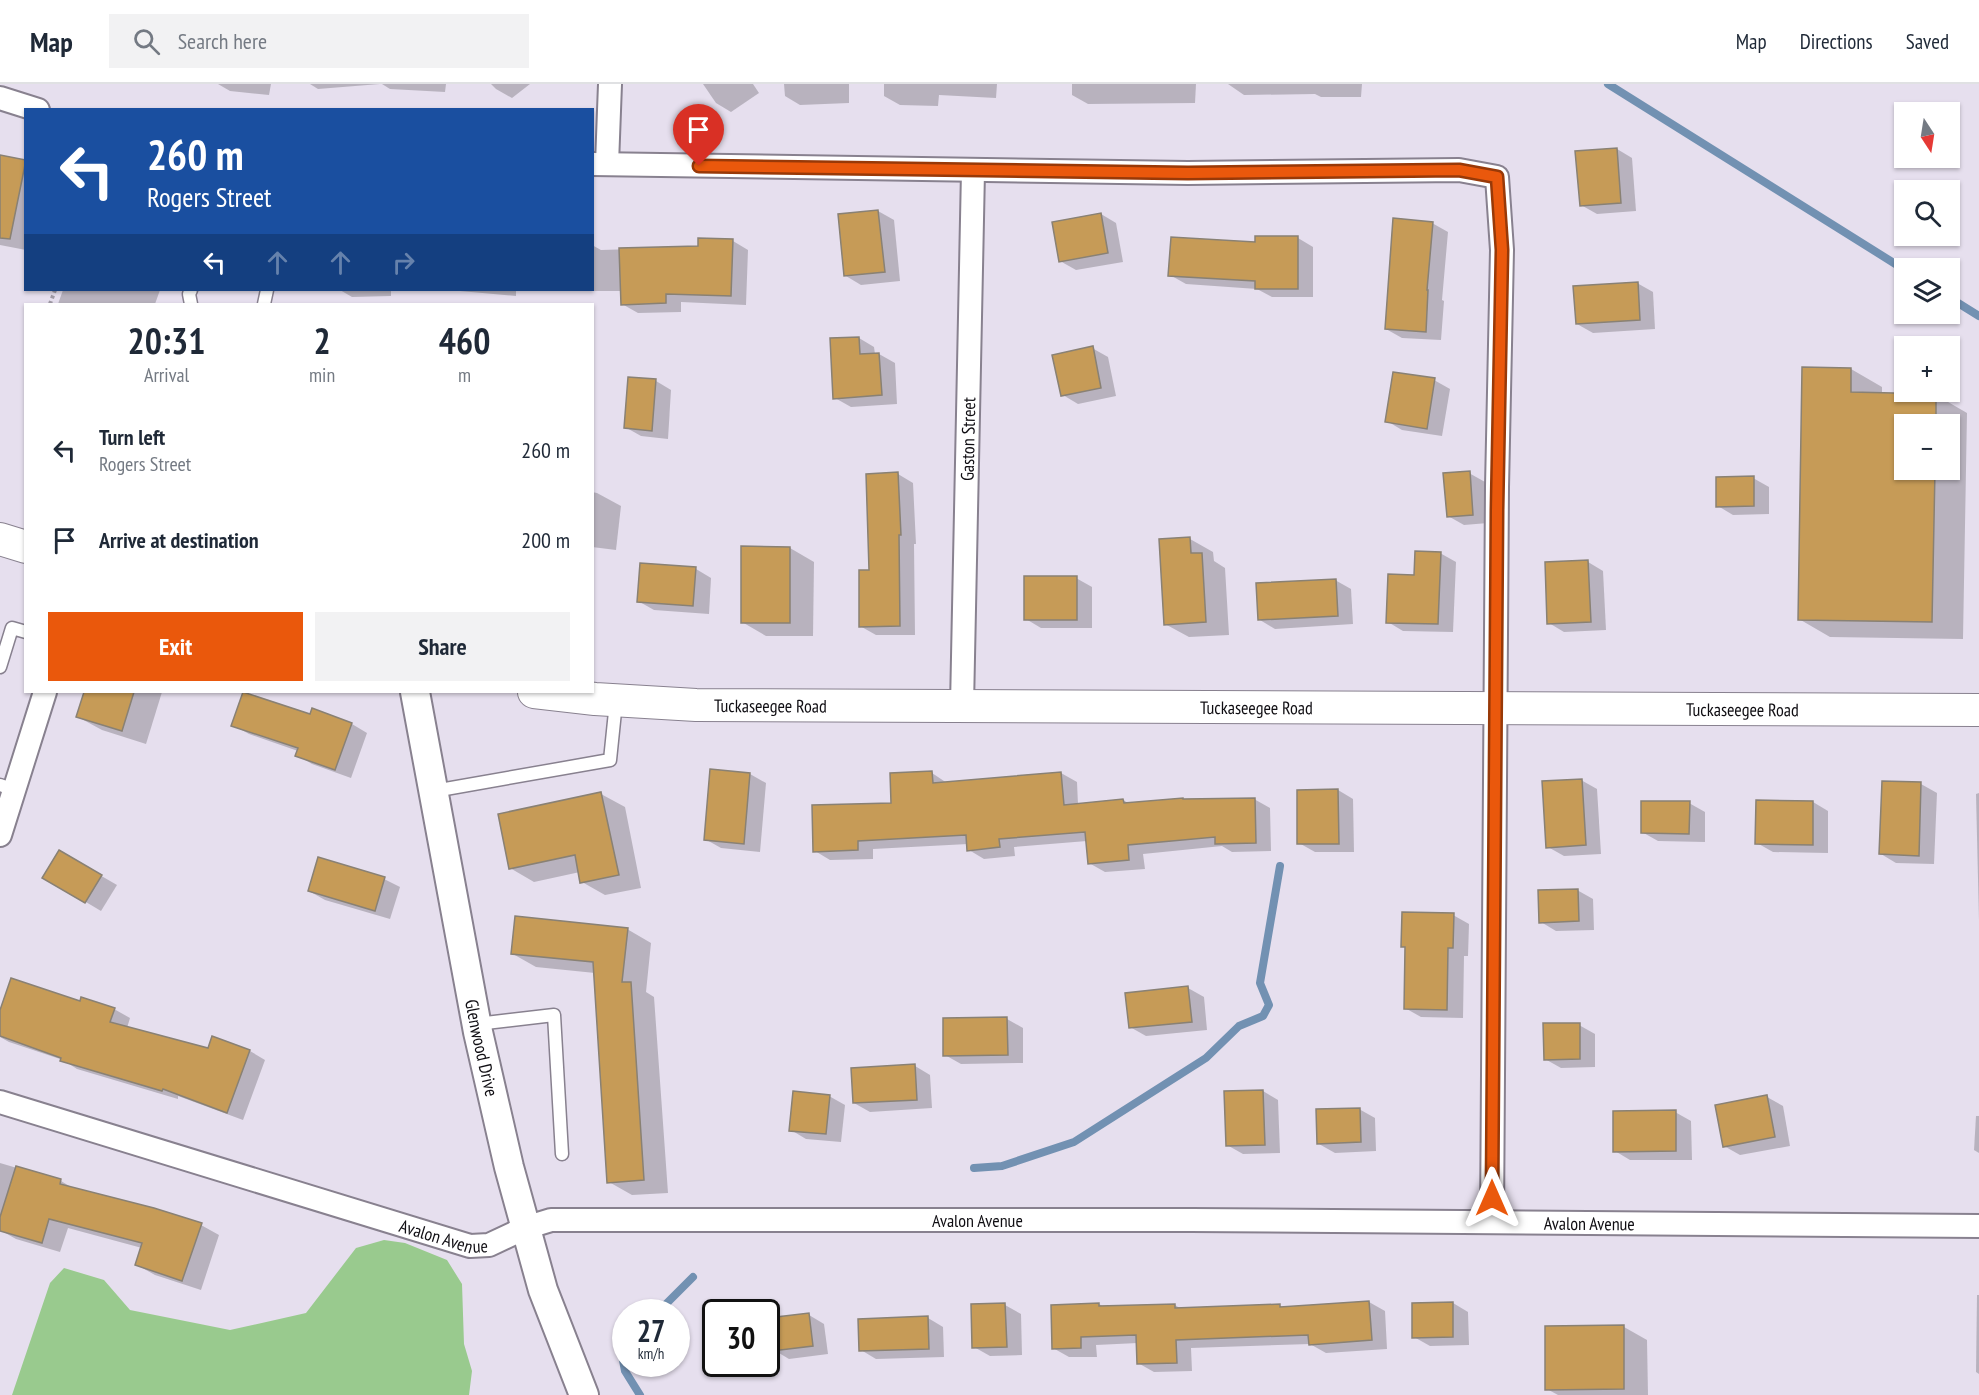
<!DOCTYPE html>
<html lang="en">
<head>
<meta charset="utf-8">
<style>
	:root { --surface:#fff; --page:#f2f2f3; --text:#1f2937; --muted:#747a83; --line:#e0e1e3; --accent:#ea580c }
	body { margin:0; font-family:"PT Sans Narrow",sans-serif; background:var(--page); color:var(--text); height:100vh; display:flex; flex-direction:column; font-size:22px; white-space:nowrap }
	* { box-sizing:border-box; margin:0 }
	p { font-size:20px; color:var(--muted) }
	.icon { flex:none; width:33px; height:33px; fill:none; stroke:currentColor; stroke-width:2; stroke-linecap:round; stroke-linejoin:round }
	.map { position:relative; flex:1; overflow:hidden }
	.details { position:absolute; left:24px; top:219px; width:570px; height:390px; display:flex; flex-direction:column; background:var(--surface); border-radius:0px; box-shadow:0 2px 4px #0004 }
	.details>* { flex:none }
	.banner { position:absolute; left:24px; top:24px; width:570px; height:183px; border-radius:0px; box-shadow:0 2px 4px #0004; background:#1a4fa0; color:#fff; overflow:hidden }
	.needle { width:39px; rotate:168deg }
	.buttons { position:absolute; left:1894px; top:18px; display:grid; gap:12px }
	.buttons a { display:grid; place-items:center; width:66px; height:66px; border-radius:0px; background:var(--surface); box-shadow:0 2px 4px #0004; font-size:30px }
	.speed { position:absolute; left:612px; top:1215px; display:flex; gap:12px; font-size:30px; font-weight:700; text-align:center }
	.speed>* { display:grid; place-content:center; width:78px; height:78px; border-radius:50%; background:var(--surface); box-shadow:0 2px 4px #0004; line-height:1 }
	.speed small { font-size:15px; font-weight:400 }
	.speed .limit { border:3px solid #111; border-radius:9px; background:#fff; color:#111 }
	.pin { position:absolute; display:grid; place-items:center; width:51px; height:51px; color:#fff; margin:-62px -26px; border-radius:50% 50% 50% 0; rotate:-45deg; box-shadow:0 0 6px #0007 }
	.pin .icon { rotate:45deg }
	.me { position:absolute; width:66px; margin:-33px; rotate:0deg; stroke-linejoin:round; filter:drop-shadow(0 0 4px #0008) }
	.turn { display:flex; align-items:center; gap:21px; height:126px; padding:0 24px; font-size:27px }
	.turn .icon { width:78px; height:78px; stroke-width:2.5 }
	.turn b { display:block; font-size:42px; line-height:51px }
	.lanes { display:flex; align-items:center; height:57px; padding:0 24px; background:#0003; justify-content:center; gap:30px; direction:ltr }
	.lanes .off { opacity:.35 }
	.eta { display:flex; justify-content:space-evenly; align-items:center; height:102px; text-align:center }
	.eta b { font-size:36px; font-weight:800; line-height:42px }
	.action { display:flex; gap:12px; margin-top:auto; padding:12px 24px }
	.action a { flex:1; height:69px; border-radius:0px; background:var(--accent); color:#fff; font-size:24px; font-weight:800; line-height:69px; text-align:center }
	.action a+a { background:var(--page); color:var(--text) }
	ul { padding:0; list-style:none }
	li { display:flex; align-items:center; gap:18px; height:90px; padding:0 24px }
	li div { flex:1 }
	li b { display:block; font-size:22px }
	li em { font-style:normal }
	header { display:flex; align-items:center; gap:36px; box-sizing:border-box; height:84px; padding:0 30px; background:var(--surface); border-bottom:2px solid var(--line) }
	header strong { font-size:28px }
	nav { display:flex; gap:33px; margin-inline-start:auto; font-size:21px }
	.search { width:420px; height:54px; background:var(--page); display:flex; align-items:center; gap:15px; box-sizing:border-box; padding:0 21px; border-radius:0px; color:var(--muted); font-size:22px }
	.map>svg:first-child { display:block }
	.green { fill:#99ca8e }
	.shadow { fill:#0003; fill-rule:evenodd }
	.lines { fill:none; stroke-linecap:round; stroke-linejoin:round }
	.stream { stroke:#7291b2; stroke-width:8 }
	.building { fill:#c69b57; stroke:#898174; stroke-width:1.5 }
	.service-casing { stroke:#88818f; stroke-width:15 }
	.minor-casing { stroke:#88818f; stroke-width:26 }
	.tertiary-casing { stroke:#88818f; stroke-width:32 }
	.secondary-casing { stroke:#88818f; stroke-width:34 }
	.path { stroke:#9f9aa5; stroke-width:4; stroke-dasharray:3 3; stroke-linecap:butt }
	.service { stroke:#fff; stroke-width:12 }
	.minor { stroke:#fff; stroke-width:22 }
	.tertiary { stroke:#fff; stroke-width:28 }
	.secondary { stroke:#fff; stroke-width:32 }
	.route-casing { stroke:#983908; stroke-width:15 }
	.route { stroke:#ea580c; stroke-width:10 }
	.labels { text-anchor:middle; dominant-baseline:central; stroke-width:4.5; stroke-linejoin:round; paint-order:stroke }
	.street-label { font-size:18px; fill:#0f0d12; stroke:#e6dfee }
</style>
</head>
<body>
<header>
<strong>Map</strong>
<div class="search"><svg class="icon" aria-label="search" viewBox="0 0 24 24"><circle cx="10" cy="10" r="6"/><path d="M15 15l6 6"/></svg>Search here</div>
<nav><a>Map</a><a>Directions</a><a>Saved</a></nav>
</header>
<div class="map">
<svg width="1979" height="1311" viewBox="0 0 1979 1311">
	<rect width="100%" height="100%" fill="#e6dfee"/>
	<path class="green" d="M384 1156 405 1159 447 1176 462 1200 464 1260 472 1287 469 1311H12L50 1199 64 1184 104 1196 130 1226 230 1246 306 1229 356 1164Z"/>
	<g class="shadow">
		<path d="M218 0H271L269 11 230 7Z"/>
		<path d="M310 0H380L318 5Z"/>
		<path d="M382 0H446L445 8 390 5Z"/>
		<path d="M491 0H530L512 14 496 5Z"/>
		<path d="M703 0H753L759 9 731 28 716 19Z"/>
		<path d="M784 0H849V19L800 21 785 12Z"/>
		<path d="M884 0H997L996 14 939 11 938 22 900 21 884 12Z"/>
		<path d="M1072 0H1196L1195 19 1088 20 1072 11Z"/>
		<path d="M1228 0H1362L1361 13H1321L1315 10 1244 11Z"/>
		<path d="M1617 65 1632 74 1636 127 1597 130 1581 121Z"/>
		<path d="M0 73 26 78V166L0 161Z"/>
		<path d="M878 127 894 136 900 197 861 201 846 192Z"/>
		<path d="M1101 130 1116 139 1123 178 1076 186 1060 177Z"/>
		<path d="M1432 139 1448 148 1442 216 1444 217 1441 256 1402 254 1386 245Z"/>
		<path d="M1298 154 1313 163V213H1272L1257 205 1186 200 1170 191 1257 159Z"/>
		<path d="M733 157 748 166 746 221 681 218V228L638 229 622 220V207H516V212L449 206H592V161L601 166 699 163Z"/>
		<path d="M1637 199 1653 208 1655 245 1593 249 1577 240Z"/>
		<path d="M63 206H160L155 220H58Z"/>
		<path d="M340 206H391V212L352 213Z"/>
		<path d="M859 254 874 263 875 270H879L895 279 897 320 851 323 835 314Z"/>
		<path d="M1092 264 1108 273 1116 312 1078 320 1063 311Z"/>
		<path d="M1851 285 1882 303V310L1936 311 1967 329 1963 555 1830 553 1799 535ZM1905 340H1950V386H1905Z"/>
		<path d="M1434 296 1450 305 1442 352 1402 346 1387 337Z"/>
		<path d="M656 297 671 306 668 355 641 352 625 343Z"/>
		<path d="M1469 389 1485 398 1488 439 1464 441 1448 432Z"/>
		<path d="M898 390 913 399 916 460H914L915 551H876L860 542 871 487Z"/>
		<path d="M1753 394 1769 403V430L1733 431 1718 422Z"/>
		<path d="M592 408 597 409 621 422 616 466 592 463Z"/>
		<path d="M1190 455 1213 468 1214 477 1225 484 1229 551 1189 553 1165 540Z"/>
		<path d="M790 464 814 478 813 552H766L742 538Z"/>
		<path d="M1440 469 1456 478 1453 548 1403 547 1388 538 1416 493Z"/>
		<path d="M1588 478 1603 487 1606 546 1564 548 1549 539Z"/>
		<path d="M696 485 711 494 709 530 654 526 638 517Z"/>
		<path d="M1076 494 1092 503V544H1041L1026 535Z"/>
		<path d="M1335 496 1351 505 1353 540 1275 545 1260 536Z"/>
		<path d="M86 608H162L146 660 102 646 78 633Z"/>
		<path d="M313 626 352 640 367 649 351 694 312 680 297 671 298 667 249 650 233 641 311 632Z"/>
		<path d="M711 687 750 690 766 699 760 768 721 764 705 755Z"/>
		<path d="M932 689 947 699 1061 689 1077 698 1078 721 1123 716 1130 720 1254 715 1270 724 1271 767 1232 768 1222 762 1143 770 1145 785 1105 788 1089 779 1087 757 1014 763 1015 772 984 775 969 766 968 760 873 765V775L830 776 815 767 893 720Z"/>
		<path d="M1581 696 1597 705 1601 770 1564 772 1548 763Z"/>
		<path d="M1883 699 1921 700 1937 709 1934 780 1896 779 1881 770Z"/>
		<path d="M1338 706 1353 715 1354 768H1315L1299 759Z"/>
		<path d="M1979 709V837L1976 710Z"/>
		<path d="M601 710 625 723 641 804 605 811 582 798 580 788 534 798 510 784Z"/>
		<path d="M1813 718 1828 727V769L1773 768 1757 759Z"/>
		<path d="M1689 719 1705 728V758L1658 757 1642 748Z"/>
		<path d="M60 768 117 801 101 827 44 793Z"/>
		<path d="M384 795 400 803 390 835 325 816 309 807Z"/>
		<path d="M1577 806 1593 815 1594 846 1556 847 1541 838Z"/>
		<path d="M1453 831 1469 840 1468 872H1464L1463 934 1421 933 1405 924 1406 864 1402 862Z"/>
		<path d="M627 845 651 859 646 908 654 913 668 1109 632 1111 609 1098 595 889 536 883 513 870Z"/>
		<path d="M1188 904 1204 913 1207 946 1146 952 1130 943Z"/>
		<path d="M81 919 114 925 130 934 127 944 209 966 213 954 250 967 265 976 243 1036 178 1012V1015L77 985 63 976 9 958 0 953V931Z"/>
		<path d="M1007 935 1023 944V979L961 980 945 971Z"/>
		<path d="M1579 941 1595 950V983L1561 984 1545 975Z"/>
		<path d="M915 982 930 991 932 1024 870 1028 854 1019Z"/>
		<path d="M1263 1007 1278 1016 1280 1069 1243 1070 1227 1061Z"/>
		<path d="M829 1012 845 1021 841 1058 806 1055 791 1046Z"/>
		<path d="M1767 1013 1783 1022 1790 1062 1740 1071 1724 1062Z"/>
		<path d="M1359 1025 1375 1034 1376 1067 1335 1069 1319 1060Z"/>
		<path d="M1675 1028 1691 1037 1692 1076H1630L1615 1067Z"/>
		<path d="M1976 1032H1979V1069L1974 1066Z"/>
		<path d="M0 1079 61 1097 76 1106 201 1141 219 1151 201 1206 155 1191 137 1181 142 1164 68 1144 60 1168 16 1155 0 1146Z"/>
		<path d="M1977 1211H1979V1290L1976 1288Z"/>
		<path d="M1369 1218 1385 1227 1387 1265 1326 1269 1310 1260 1191 1264 1192 1287 1154 1288 1138 1279V1259L1096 1261 1097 1273H1069L1053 1264 1099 1220 1104 1223 1175 1221 1181 1225 1280 1222 1284 1224Z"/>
		<path d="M1453 1219 1468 1228 1469 1261 1430 1262 1414 1253Z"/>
		<path d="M1005 1221 1021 1230 1022 1271 990 1272 974 1263Z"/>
		<path d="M809 1231 824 1240 828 1270 789 1275 774 1266Z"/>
		<path d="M928 1234 943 1243 944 1273 876 1275 861 1266Z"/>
		<path d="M1624 1243 1647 1256 1648 1311H1558L1547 1305Z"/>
	</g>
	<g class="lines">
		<g class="stream">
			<path d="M1608 0 1905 186"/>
			<path d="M1950 214 1979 232"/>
			<path d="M974 1084 1002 1082 1074 1058 1206 974 1239 942 1263 932 1269 921 1260 899 1280 782"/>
			<path d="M658 1228 693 1193"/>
			<path d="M626 1262 621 1266 625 1287 640 1311"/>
		</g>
	</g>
	<g class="building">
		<path d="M1617 64 1621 119 1580 122 1575 67Z"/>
		<path d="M0 71 26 76 10 155 0 154Z"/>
		<path d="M878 126 885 188 844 192 838 130Z"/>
		<path d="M1101 129 1108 169 1059 178 1052 138Z"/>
		<path d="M1393 134 1433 138 1427 206H1428L1426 248 1385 245Z"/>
		<path d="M1255 152H1298V205H1255V197L1168 192 1171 153 1255 158Z"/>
		<path d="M698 154 733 155 731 212 666 210V219L621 221 619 164 698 162Z"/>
		<path d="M1638 198 1640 236 1576 240 1573 202Z"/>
		<path d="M859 253 860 270 879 269 882 311 833 315 830 254Z"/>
		<path d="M1093 262 1101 304 1061 312 1052 271Z"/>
		<path d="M1802 283 1851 284V308L1936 310V340H1905V386H1935L1932 538 1798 536Z"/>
		<path d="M1393 288 1435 294 1427 345 1385 338Z"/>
		<path d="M628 293 656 295 652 347 624 344Z"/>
		<path d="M1470 387 1473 431 1447 433 1443 389Z"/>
		<path d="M898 388 901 451H899L900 542 859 543V486H869L866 390Z"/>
		<path d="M1754 392V422L1716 423V393Z"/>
		<path d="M1190 453 1191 469H1202L1206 538 1164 541 1159 455Z"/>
		<path d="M741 462 790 463V539H741Z"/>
		<path d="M1415 467 1441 468 1438 540 1386 539 1388 490 1414 491Z"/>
		<path d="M1588 476 1591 538 1547 540 1545 478Z"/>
		<path d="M640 479 696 483 693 522 637 518Z"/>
		<rect x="1024" y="492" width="53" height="44"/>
		<path d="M1336 495 1338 532 1258 536 1256 499Z"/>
		<path d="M84 608H134L122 647 76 633Z"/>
		<path d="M243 608 310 630 312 624 352 639 335 686 295 672 298 664 231 642Z"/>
		<path d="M710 685 750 689 744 760 704 756Z"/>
		<path d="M932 687 933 699 1061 688 1064 721 1123 715 1124 719 1183 714V715L1255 714 1256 759 1215 760V753L1128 761 1129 776 1088 780 1085 748 999 755 1000 763 967 767 966 751 858 757V766L813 768 812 721 891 719 890 689Z"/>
		<path d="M1582 695 1586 761 1546 764 1542 697Z"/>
		<path d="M1882 697 1921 698 1919 772 1879 770Z"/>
		<path d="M1338 705 1339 760H1297V706Z"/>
		<path d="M601 708 619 791 580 799 575 771 509 785 498 730Z"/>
		<path d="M1756 716 1813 717V761L1755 760Z"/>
		<path d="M1641 717H1690L1689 750 1641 749Z"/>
		<path d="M59 766 102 791 85 819 42 794Z"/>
		<path d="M318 773 385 793 375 827 308 807Z"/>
		<path d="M1578 805 1579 837 1539 839 1538 806Z"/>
		<path d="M1402 828 1454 829 1453 864H1448L1447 926 1404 925 1405 863H1401Z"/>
		<path d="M515 832 628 844 622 898H631L644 1096 607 1099 593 878 511 870Z"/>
		<path d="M11 894 80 917 81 913 115 924 110 938 208 964 212 952 250 966 227 1029 163 1005 162 1007 60 977 61 974 0 952V926Z"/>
		<path d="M1188 902 1192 938 1129 944 1125 909Z"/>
		<path d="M1007 933 1008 971 943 972V934Z"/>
		<path d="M1543 939H1580V975L1544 976Z"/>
		<path d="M915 980 917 1016 853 1019 851 984Z"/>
		<path d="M1263 1006 1265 1061 1226 1062 1224 1007Z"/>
		<path d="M793 1007 830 1011 826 1050 789 1047Z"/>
		<path d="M1767 1011 1775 1053 1723 1063 1715 1021Z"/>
		<path d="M1360 1024 1361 1058 1317 1060 1316 1025Z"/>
		<path d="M1676 1026V1067L1613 1068V1027Z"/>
		<path d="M16 1082 61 1095 60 1100 154 1124 202 1139 182 1197 135 1181 142 1159 49 1135 42 1159 0 1147V1133Z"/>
		<path d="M1369 1217 1372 1256 1309 1261 1308 1251 1176 1256 1177 1279 1137 1280 1136 1251 1081 1253V1264L1052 1265 1051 1221 1099 1219V1222L1175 1220V1224L1280 1220V1223Z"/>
		<path d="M1453 1218V1253L1412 1254V1219Z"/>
		<path d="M1005 1219 1007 1263 972 1264 971 1220Z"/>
		<path d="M809 1229 813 1262 772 1267 768 1234Z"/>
		<path d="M928 1232 929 1265 859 1267 858 1235Z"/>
		<path d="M1624 1241V1305L1545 1306V1242Z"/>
	</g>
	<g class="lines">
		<g class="service-casing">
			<g id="service">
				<path d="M191 206 189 210 191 220"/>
				<path d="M264 220 267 206"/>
				<path d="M0 583 12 544 26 548"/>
				<path d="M0 701 14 706"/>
				<path d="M434 707 610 676 616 618"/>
				<path d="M477 940 554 931 562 1070"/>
			</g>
		</g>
		<g class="minor-casing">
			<g id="minor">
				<path d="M0 14 38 26"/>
				<path d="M592 80 1188 89 1459 86 1497 93 1502 166 1497 403 1492 1138"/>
				<path d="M607 80 610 0"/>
				<path id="s1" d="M962 622 973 87"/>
				<path d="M0 751 45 608"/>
				<path id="s2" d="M0 1018 470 1162 489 1161 525 1144 551 1136H1191L1979 1142"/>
			</g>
		</g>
		<g class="tertiary-casing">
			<g id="tertiary">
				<path id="s3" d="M415 608 478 948 509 1083 543 1206 584 1311"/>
			</g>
		</g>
		<g class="secondary-casing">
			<g id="secondary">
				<path d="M0 455 26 463"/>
				<path id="s4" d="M534 608 595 615 696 621 1979 626"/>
			</g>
		</g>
		<path class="path" d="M50 220 55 206"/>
		<use href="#service" class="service"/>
		<use href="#minor" class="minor"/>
		<use href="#tertiary" class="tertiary"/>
		<use href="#secondary" class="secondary"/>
	</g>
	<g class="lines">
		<g class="route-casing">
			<path id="route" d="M699 82 1188 89 1459 86 1497 93 1502 166 1497 426 1492 1114"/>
		</g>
		<use href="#route" class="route"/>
	</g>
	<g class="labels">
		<g class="street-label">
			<text stroke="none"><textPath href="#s1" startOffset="267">Gaston Street</textPath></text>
			<text stroke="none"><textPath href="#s4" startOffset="237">Tuckaseegee Road</textPath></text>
			<text stroke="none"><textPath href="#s4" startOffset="723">Tuckaseegee Road</textPath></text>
			<text stroke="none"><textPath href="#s4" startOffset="1209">Tuckaseegee Road</textPath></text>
			<text stroke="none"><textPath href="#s3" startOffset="362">Glenwood Drive</textPath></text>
			<text stroke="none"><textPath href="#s2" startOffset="1004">Avalon Avenue</textPath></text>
			<text stroke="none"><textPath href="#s2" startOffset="1616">Avalon Avenue</textPath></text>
			<text stroke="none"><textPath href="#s2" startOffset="464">Avalon Avenue</textPath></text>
		</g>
	</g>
</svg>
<div class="buttons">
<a><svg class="needle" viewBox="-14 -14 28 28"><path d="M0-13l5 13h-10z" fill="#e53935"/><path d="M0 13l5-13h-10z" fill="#747a83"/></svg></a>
<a><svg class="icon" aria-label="search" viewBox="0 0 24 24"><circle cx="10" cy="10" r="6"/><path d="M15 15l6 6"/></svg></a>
<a><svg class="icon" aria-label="layers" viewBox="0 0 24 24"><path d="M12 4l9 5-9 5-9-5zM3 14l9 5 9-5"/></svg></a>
<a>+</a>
<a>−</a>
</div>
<div class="speed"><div>27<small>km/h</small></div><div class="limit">30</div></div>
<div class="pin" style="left:699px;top:82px;background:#d93025"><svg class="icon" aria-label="arrive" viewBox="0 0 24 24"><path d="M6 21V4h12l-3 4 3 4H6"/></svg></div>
<svg class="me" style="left:1492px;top:1114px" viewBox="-20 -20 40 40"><path d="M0-17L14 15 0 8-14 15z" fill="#ea580c" stroke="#fff" stroke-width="4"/></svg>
<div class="banner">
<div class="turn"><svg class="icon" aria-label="left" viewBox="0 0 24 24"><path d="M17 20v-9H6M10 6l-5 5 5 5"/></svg><div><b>260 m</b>Rogers Street</div></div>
<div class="lanes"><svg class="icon" aria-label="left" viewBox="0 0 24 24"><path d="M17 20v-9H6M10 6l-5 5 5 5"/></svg><svg class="icon off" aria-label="ahead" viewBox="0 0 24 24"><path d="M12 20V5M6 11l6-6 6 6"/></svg><svg class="icon off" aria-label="ahead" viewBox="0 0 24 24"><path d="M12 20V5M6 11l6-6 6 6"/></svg><svg class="icon off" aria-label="right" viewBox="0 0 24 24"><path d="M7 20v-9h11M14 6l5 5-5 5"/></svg></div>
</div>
<section class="details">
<div class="eta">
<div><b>20:31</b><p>Arrival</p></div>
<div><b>2</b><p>min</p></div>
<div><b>460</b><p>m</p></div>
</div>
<ul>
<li><svg class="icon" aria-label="left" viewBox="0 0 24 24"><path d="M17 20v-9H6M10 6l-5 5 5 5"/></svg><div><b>Turn left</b><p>Rogers Street</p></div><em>260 m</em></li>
<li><svg class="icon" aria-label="arrive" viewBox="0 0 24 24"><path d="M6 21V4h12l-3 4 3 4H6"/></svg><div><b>Arrive at destination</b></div><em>200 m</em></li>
</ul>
<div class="action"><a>Exit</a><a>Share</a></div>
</section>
</div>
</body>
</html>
